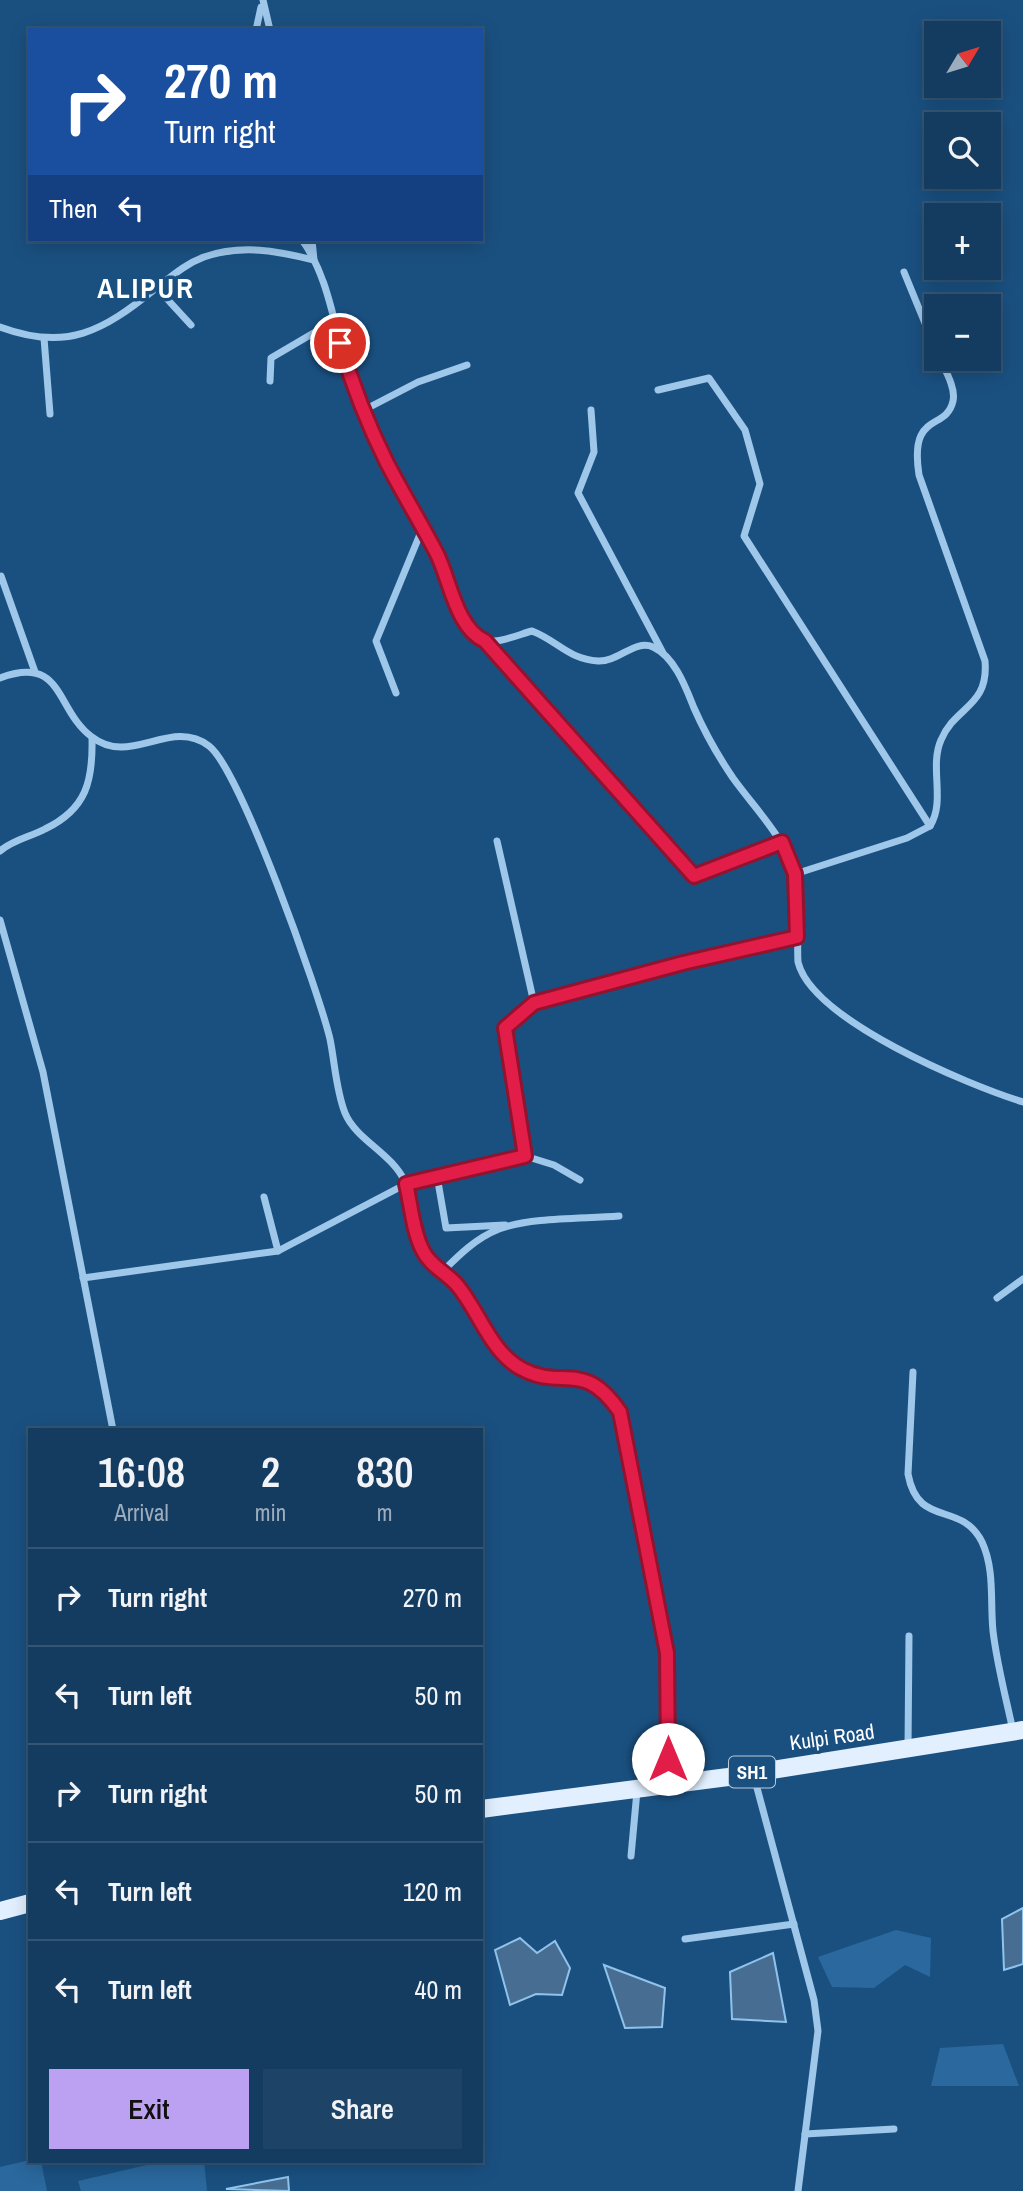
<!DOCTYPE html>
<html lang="en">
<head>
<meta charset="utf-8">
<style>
	:root { --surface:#143c60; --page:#1d4366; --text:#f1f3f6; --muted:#9dadbd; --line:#335675; --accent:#bca0f2 }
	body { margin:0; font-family:"Archivo Narrow",sans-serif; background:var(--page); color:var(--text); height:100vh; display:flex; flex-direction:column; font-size:26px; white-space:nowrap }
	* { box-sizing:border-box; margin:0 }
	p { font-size:23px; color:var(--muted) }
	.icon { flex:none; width:38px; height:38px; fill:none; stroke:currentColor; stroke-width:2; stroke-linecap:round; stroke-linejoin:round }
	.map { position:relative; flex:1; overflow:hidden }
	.sheet { position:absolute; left:28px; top:1428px; width:455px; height:735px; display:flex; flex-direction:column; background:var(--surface); border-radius:0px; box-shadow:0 4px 18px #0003,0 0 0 2px var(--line) }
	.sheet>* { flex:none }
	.hud { position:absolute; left:28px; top:28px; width:455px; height:214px; border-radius:0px; box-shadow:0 4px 18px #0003,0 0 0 2px var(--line); background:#1a4fa0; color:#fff; overflow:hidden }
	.needle { width:46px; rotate:52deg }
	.tools { position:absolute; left:924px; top:21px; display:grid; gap:14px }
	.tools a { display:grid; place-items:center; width:77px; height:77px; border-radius:0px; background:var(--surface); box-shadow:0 4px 18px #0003,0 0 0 2px var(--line); font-size:35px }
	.pin { position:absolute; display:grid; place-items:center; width:60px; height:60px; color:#fff; margin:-30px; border:4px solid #fff; border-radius:50%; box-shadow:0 2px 7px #0007 }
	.me { position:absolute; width:77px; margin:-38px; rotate:0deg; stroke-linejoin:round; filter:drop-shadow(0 0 5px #0008) }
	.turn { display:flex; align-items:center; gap:24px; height:147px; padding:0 21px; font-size:32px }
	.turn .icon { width:91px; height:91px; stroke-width:2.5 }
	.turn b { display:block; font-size:49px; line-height:60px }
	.then { display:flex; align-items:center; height:66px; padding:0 21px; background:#0003; gap:14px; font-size:26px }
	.eta { display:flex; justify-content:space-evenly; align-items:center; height:119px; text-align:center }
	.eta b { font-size:42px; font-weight:600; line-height:49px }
	.primary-button { display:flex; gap:14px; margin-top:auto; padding:14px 21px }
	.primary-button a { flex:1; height:80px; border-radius:0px; background:var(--accent); color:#111; font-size:28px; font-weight:600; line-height:80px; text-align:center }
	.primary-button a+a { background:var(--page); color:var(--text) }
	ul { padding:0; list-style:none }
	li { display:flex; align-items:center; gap:21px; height:98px; padding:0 21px; border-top:2px solid var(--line) }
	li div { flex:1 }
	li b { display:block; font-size:26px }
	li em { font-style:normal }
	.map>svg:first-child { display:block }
	.green { fill:#2a689d }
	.water { fill:#476e92; stroke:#90c3ec; stroke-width:2 }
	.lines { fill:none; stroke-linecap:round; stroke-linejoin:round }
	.minor { stroke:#9ec7ea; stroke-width:7 }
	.primary { stroke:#e1effe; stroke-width:18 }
	.route-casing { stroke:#92132f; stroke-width:18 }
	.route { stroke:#e11d48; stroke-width:12 }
	.labels { text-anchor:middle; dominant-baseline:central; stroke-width:7; stroke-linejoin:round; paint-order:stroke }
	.shield { fill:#1a5080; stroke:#bacad9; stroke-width:2 }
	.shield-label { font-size:19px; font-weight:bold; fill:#fff }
	.street-label { font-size:21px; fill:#fff; stroke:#1a5080 }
	.district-label { font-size:28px; font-weight:bold; letter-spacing:2px; fill:#fff; stroke:#1a5080 }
</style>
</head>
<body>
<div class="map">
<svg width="1023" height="2191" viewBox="0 0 1023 2191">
	<rect width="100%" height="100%" fill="#1a5080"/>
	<g class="green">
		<path d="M896 1930 931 1938 930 1977 905 1965 874 1988 832 1987 818 1957Z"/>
		<path d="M1003 2044 1019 2086H931L940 2048Z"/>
		<path d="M30 2160 41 2161 47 2191H0V2167Z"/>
		<path d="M164 2161H204L207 2191H81L78 2181Z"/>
	</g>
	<g class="water">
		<path d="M1023 1908V1964L1004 1970 1002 1919Z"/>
		<path d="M520 1938 537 1953 555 1941 570 1968 562 1995 536 1994 510 2005 495 1950Z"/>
		<path d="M773 1953 786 2022 732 2019 730 1972Z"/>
		<path d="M604 1965 665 1988 662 2027 625 2028Z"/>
		<path d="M288 2177 289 2191 226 2189Z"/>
	</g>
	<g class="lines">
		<g class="minor">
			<path d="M263 0 270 30"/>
			<path d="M256 30 261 7"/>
			<path d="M302 240C332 281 335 339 353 386 376 447 413 499 439 559 449 581 457 626 480 639 494 646 517 635 532 631 558 641 568 659 598 661 618 662 635 639 653 647 675 657 686 688 694 708 705 733 718 756 733 778 756 810 781 833 794 871 803 899 796 933 798 962 812 1020 968 1085 1023 1102"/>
			<path d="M904 272 936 350"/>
			<path d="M157 288 191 325"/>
			<path d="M0 327C67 352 103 331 155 289 171 277 185 264 204 257 242 244 277 251 314 260L312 240"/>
			<path d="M44 338 50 414"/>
			<path d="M270 381 271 358 334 321"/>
			<path d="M658 390 709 378 745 430 760 484 744 536 930 826"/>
			<path d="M364 410 418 382 467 365"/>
			<path d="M591 410 594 452 578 493 663 653"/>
			<path d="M1 576 35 672"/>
			<path d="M485 641 694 876 782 842"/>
			<path d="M0 678C64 654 55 710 92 737 130 767 171 717 209 746 240 769 319 993 330 1039 335 1064 336 1090 345 1113 356 1140 392 1153 405 1182 416 1204 411 1234 425 1254 433 1267 446 1273 456 1284 479 1310 490 1351 521 1369 529 1373 539 1374 547 1375 581 1378 600 1384 620 1412L667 1653 668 1785"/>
			<path d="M396 693 376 641 423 527"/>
			<path d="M497 841 534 1003"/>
			<path d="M0 851C13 840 30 837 45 829 87 809 93 780 92 738"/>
			<path d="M795 874 907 838 930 826C946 801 929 767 941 740 955 706 989 707 985 661L919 475C909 410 946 432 953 401 956 388 945 370 940 359"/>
			<path d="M0 920 43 1072 113 1430"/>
			<path d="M525 1156 554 1165 580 1180"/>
			<path d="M437 1176 446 1228 505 1225"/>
			<path d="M264 1197 278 1251"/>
			<path d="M442 1272C459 1255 476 1238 499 1229 532 1217 583 1219 619 1216"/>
			<path d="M83 1278 278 1251 406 1184 525 1156 505 1028 534 1003 683 963 797 937"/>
			<path d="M997 1298 1023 1279"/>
			<path d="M913 1372 908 1474C918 1529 961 1500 982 1542 995 1570 990 1602 993 1631 997 1665 1006 1698 1013 1731"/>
			<path d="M908 1747 909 1636"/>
			<path d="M753 1773 814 2000 818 2031 798 2191"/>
			<path d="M631 1856 637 1791"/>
			<path d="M685 1939 794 1924"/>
			<path d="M805 2134 894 2129"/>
		</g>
		<g class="primary">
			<path d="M481 1809 728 1777 1023 1730"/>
			<path d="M0 1911 30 1903"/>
		</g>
	</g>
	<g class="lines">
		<g class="route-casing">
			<path id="route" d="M340 343C352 384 368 425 387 463 403 494 421 523 437 554 450 580 456 628 485 641L694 876 782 842 795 874 797 937 683 963 534 1003 505 1028 525 1156 406 1184C411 1205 413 1232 423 1251 430 1266 447 1273 457 1285 479 1311 491 1353 522 1369 563 1391 583 1358 620 1412L667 1653 668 1759"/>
		</g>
		<use href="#route" class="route"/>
	</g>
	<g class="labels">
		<rect class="shield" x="729" y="1756.5" width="46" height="31" rx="5"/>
		<g class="shield-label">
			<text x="752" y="1772">SH1</text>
		</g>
		<g class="street-label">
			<text transform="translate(832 1737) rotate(-8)">Kulpi Road</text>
		</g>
		<g class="district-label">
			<text x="146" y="288">ALIPUR</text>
		</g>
	</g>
</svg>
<div class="tools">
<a><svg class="needle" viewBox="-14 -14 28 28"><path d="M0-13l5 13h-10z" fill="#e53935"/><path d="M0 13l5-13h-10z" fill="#9dadbd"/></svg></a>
<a><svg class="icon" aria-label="search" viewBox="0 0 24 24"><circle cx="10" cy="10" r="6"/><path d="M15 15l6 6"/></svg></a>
<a>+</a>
<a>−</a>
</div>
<div class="pin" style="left:340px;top:343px;background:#d93025"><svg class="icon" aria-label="arrive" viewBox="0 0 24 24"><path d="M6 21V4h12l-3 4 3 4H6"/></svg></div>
<svg class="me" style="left:668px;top:1759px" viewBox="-20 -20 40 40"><circle r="19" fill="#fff"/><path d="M0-13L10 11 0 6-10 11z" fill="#e11d48"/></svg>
<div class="hud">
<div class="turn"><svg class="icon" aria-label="right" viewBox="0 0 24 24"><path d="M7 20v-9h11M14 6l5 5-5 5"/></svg><div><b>270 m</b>Turn right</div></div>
<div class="then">Then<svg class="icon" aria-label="left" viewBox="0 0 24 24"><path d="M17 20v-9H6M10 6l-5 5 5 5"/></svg></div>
</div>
<section class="sheet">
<div class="eta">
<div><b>16:08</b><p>Arrival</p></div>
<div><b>2</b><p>min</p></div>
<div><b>830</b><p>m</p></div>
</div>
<ul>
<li><svg class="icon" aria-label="right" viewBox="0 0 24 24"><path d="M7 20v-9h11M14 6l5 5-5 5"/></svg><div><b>Turn right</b></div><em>270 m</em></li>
<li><svg class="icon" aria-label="left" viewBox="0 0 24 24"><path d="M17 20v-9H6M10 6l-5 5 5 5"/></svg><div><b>Turn left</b></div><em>50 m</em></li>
<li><svg class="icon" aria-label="right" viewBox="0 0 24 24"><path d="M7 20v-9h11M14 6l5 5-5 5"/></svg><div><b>Turn right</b></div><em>50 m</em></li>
<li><svg class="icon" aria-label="left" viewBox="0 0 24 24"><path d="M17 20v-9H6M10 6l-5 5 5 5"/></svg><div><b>Turn left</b></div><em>120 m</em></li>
<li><svg class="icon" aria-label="left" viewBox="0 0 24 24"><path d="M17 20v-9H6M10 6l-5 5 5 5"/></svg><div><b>Turn left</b></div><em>40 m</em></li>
</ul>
<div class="primary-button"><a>Exit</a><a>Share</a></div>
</section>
</div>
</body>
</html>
